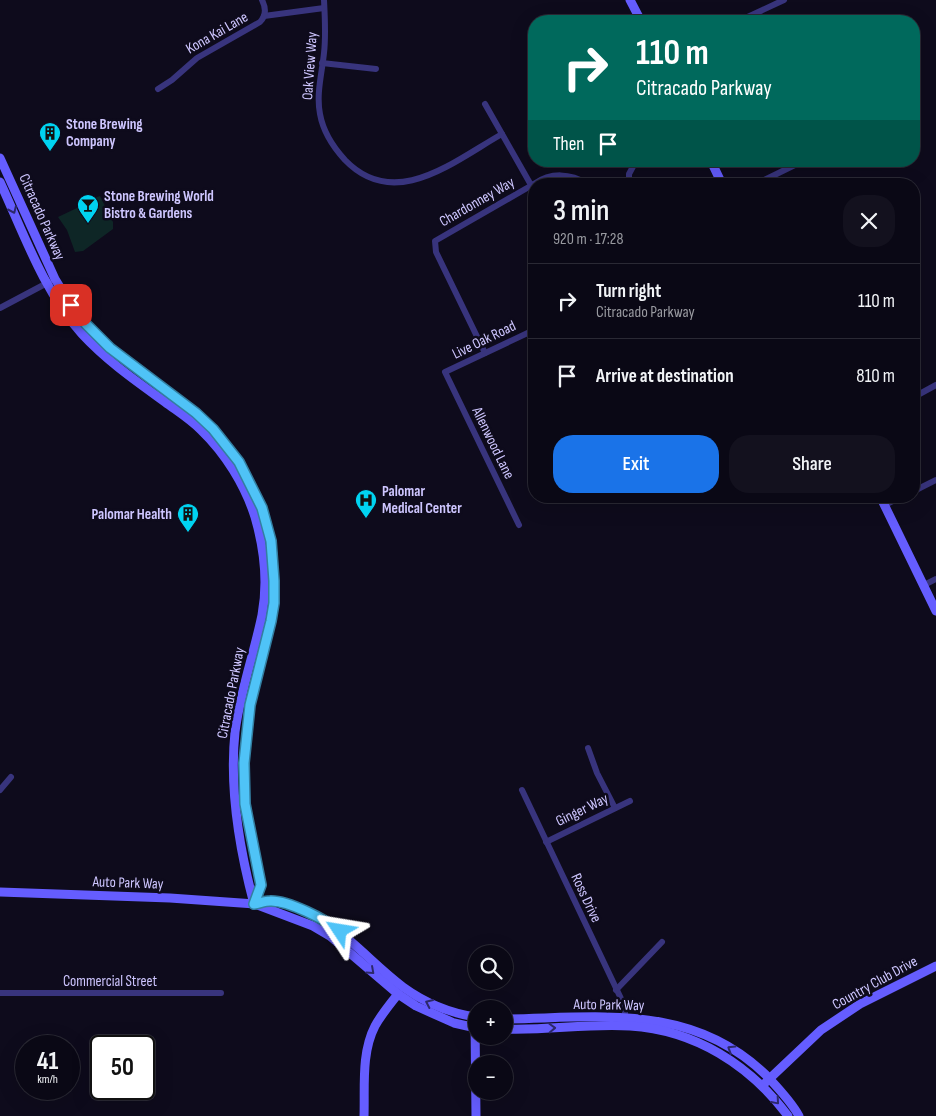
<!DOCTYPE html>
<html lang="en">
<head>
<meta charset="utf-8">
<style>
	:root { --surface:#0a0815; --page:#13111e; --text:#f1f3f6; --muted:#999aa0; --line:#2a2934; --accent:#1a73e8 }
	body { margin:0; font-family:"Sofia Sans Condensed",sans-serif; background:var(--page); color:var(--text); height:100vh; display:flex; flex-direction:column; font-size:19px; white-space:nowrap }
	* { box-sizing:border-box; margin:0 }
	p { font-size:16px; color:var(--muted) }
	.icon { flex:none; width:28px; height:28px; fill:none; stroke:currentColor; stroke-width:2; stroke-linecap:round; stroke-linejoin:round }
	.map { position:relative; flex:1; overflow:hidden }
	.details { position:absolute; left:528px; top:178px; width:392px; height:325px; display:flex; flex-direction:column; background:var(--surface); border-radius:20px; box-shadow:0 5px 20px #0002,0 0 0 1px var(--line) }
	.details>* { flex:none }
	.guide { position:absolute; left:528px; top:15px; width:392px; height:152px; border-radius:20px; box-shadow:0 5px 20px #0002,0 0 0 1px var(--line); background:#00695c; color:#fff; overflow:hidden }
	.buttons { position:absolute; left:468px; top:945px; display:grid; gap:10px }
	.buttons a { display:grid; place-items:center; width:45px; height:45px; border-radius:50%; background:var(--surface); box-shadow:0 5px 20px #0002,0 0 0 1px var(--line); font-size:25px }
	.speed { position:absolute; left:15px; top:1035px; display:flex; gap:10px; font-size:25px; font-weight:700; text-align:center }
	.speed>* { display:grid; place-content:center; width:65px; height:65px; border-radius:50%; background:var(--surface); box-shadow:0 5px 20px #0002,0 0 0 1px var(--line); line-height:1 }
	.speed small { font-size:12px; font-weight:400 }
	.speed .limit { border:2px solid #111; border-radius:8px; background:#fff; color:#111 }
	.pin { position:absolute; display:grid; place-items:center; width:42px; height:42px; color:#fff; margin:-21px; border-radius:10px; box-shadow:0 2px 8px #0006 }
	.me { position:absolute; width:55px; margin:-28px; rotate:303deg; stroke-linejoin:round; filter:drop-shadow(0 0 4px #0008) }
	.turn { display:flex; align-items:center; gap:18px; height:105px; padding:0 25px; font-size:22px }
	.turn .icon { width:65px; height:65px; stroke-width:2.5 }
	.turn b { display:block; font-size:35px; line-height:42px }
	.then { display:flex; align-items:center; height:48px; padding:0 25px; background:#0003; gap:10px; font-size:19px }
	.round { display:grid; place-items:center; flex:none; width:52px; height:52px; border-radius:20px; background:var(--page) }
	.head { display:flex; align-items:center; justify-content:space-between; height:85px; padding:0 25px }
	h1 { font-size:30px; font-weight:600; line-height:38px }
	.cta { display:flex; gap:10px; margin-top:auto; padding:10px 25px }
	.cta a { flex:1; height:58px; border-radius:20px; background:var(--accent); color:#fff; font-size:20px; font-weight:600; line-height:58px; text-align:center }
	.cta a+a { background:var(--page); color:var(--text) }
	ul { padding:0; list-style:none }
	li { display:flex; align-items:center; gap:15px; height:75px; padding:0 25px; border-top:1px solid var(--line) }
	li div { flex:1 }
	li b { display:block; font-size:19px }
	li em { font-style:normal }
	.map>svg:first-child { display:block }
	.green { fill:#0e2626 }
	.lines { fill:none; stroke-linecap:round; stroke-linejoin:round }
	.street { stroke:#38347d; stroke-width:6 }
	.secondary { stroke:#655dff; stroke-width:9 }
	.oneway { stroke:#2c286b }
	.route-casing { stroke:#337fa1; stroke-width:12 }
	.route { stroke:#4fc3f7; stroke-width:9 }
	.labels { text-anchor:middle; dominant-baseline:central; stroke-width:5; stroke-linejoin:round; paint-order:stroke }
	.street-label { font-size:15px; fill:#cec6ff; stroke:#0e0b1c }
	.poi-label { font-size:15px; font-weight:bold; fill:#cec6ff; stroke:#0e0b1c; text-anchor:start }
</style>
</head>
<body>
<div class="map">
<svg width="936" height="1116" viewBox="0 0 936 1116">
	<rect width="100%" height="100%" fill="#0e0b1c"/>
	<path class="green" d="M100 196 113 222V229L83 251 75 252 67 230 58 217 77 208V204Z"/>
	<g class="lines">
		<g class="street">
			<path d="M324 0C325 18 326 36 324 53 322 73 316 94 320 114 323 131 334 148 345 160 395 212 454 161 502 134"/>
			<path d="M264 16 324 8"/>
			<path d="M739 21 784 0"/>
			<path d="M322 63 376 69"/>
			<path d="M158 89 172 80 197 58 260 22C266 16 266 8 262 0"/>
			<path d="M485 104 531 185"/>
			<path d="M534 184C551 172 570 173 588 184"/>
			<path d="M629 184V174L636 161"/>
			<path d="M756 184 803 161"/>
			<path d="M0 308 49 282"/>
			<path d="M485 353 436 252 435 241 534 184"/>
			<path d="M914 397 936 385"/>
			<path d="M914 491 936 480"/>
			<path d="M885 505 902 496"/>
			<path d="M519 525 445 372 534 330"/>
			<path d="M924 585 936 579"/>
			<path d="M588 748 597 773 615 808"/>
			<path d="M0 790 11 777"/>
			<path d="M522 790 625 1007V1017"/>
			<path d="M546 842 630 801"/>
			<path d="M616 990 662 942"/>
			<path d="M0 993H221"/>
		</g>
		<g class="secondary">
			<path d="M630 0 641 21"/>
			<path d="M0 158 55 279 71 305 86 324 109 348 196 413 213 429 239 462 262 508 273 554 274 586 271 621 249 705 244 763 245 804 261 885 255 904"/>
			<path d="M711 161 722 184"/>
			<path d="M0 182C24 234 43 290 82 334 107 361 136 381 165 402 177 411 190 419 201 430 225 453 245 485 255 517 264 548 268 583 262 615 254 654 240 692 235 732 229 790 239 848 254 904"/>
			<path d="M880 496 936 611"/>
			<path d="M0 892 170 898 255 904 313 926 330 936 398 994 416 1006 454 1023 476 1028"/>
			<path d="M255 904C261 903 268 900 274 901 281 902 288 905 296 907 341 924 366 959 403 987 425 1003 449 1013 476 1017"/>
			<path d="M504 1019C598 1018 691 1002 766 1075 778 1088 791 1101 799 1116"/>
			<path d="M475 1022 476 1116"/>
			<path d="M504 1029C546 1031 588 1023 630 1026 695 1030 750 1065 788 1116"/>
			<path d="M766 1082 821 1030 860 1004 936 966"/>
			<path d="M364 1116C365 1087 361 1053 375 1026 381 1015 390 1004 398 994"/>
		</g>
	</g>
	<defs><path id="oneway-chevron" d="M-2-3.5L2.5 0L-2 3.5" fill="none" stroke-width="1.6" stroke-linecap="round" stroke-linejoin="round" transform="scale(1.25)"/></defs>
	<g class="oneway">
		<use href="#oneway-chevron" transform="translate(13 210) rotate(66)"/>
		<use href="#oneway-chevron" transform="translate(371 971) rotate(42)"/>
		<use href="#oneway-chevron" transform="translate(429 1003) rotate(-155)"/>
		<use href="#oneway-chevron" transform="translate(552 1028) rotate(-2)"/>
		<use href="#oneway-chevron" transform="translate(731 1049) rotate(-148)"/>
		<use href="#oneway-chevron" transform="translate(776 1101) rotate(49)"/>
	</g>
	<g class="lines">
		<g class="route-casing">
			<path id="route" d="M71 305 86 324 110 348 196 413 213 429 239 462 262 508 271 541 274 581V603L271 621 250 705 244 763 245 804 261 885 254 904C260 903 265 901 270 901 288 900 326 920 340 931"/>
		</g>
		<use href="#route" class="route"/>
	</g>
	<defs>
		<g id="building-pin" transform="scale(1.125)"><path d="M0 17L-7.5 6A9.5 9.5 0 1 1 7.5 6Z" fill="#00d3f1" stroke="#0e0b1c"/><path d="M-4-6H4V6H1V3H-1V6H-4ZM-2.5-4.3h1.7v1.8h-1.7ZM.8-4.3h1.7v1.8H.8ZM-2.5-1h1.7V.8h-1.7ZM.8-1h1.7V.8H.8Z" fill="#111"/></g>
		<g id="bar-pin" transform="scale(1.125)"><path d="M0 17L-7.5 6A9.5 9.5 0 1 1 7.5 6Z" fill="#00d3f1" stroke="#0e0b1c"/><path d="M-6-5H6L.8 .8V4.5H3.5V6h-7V4.5H-.8V.8Z" fill="#111"/></g>
		<g id="hospital-pin" transform="scale(1.125)"><path d="M0 17L-7.5 6A9.5 9.5 0 1 1 7.5 6Z" fill="#00d3f1" stroke="#0e0b1c"/><path d="M-5-5h3v3.5h4V-5h3V5h-3V1.5h-4V5h-3Z" fill="#111"/></g>
	</defs>
	<g fill-rule="evenodd">
		<use href="#building-pin" x="50" y="133"/>
		<use href="#bar-pin" x="88" y="205"/>
		<use href="#hospital-pin" x="366" y="500"/>
		<use href="#building-pin" x="188" y="514"/>
	</g>
	<g class="labels">
		<g class="street-label">
			<text transform="translate(217 33) rotate(-30)">Kona Kai Lane</text>
			<text transform="translate(310 66) rotate(-86)">Oak View Way</text>
			<text transform="translate(477 202) rotate(-30)">Chardonney Way</text>
			<text transform="translate(42 217) rotate(66)">Citracado Parkway</text>
			<text transform="translate(484 340) rotate(-26)">Live Oak Road</text>
			<text transform="translate(493 443) rotate(64)">Allenwood Lane</text>
			<text transform="translate(231 693) rotate(-79)">Citracado Parkway</text>
			<text transform="translate(582 810) rotate(-26)">Ginger Way</text>
			<text transform="translate(128 883) rotate(2)">Auto Park Way</text>
			<text transform="translate(586 898) rotate(65)">Ross Drive</text>
			<text x="110" y="981">Commercial Street</text>
			<text transform="translate(875 983) rotate(-29)">Country Club Drive</text>
			<text transform="translate(609 1005) rotate(1)">Auto Park Way</text>
		</g>
		<g class="poi-label">
			<text x="66" y="124">Stone Brewing<tspan x="66" dy="17">Company</tspan></text>
			<text x="104" y="196">Stone Brewing World<tspan x="104" dy="17">Bistro &amp; Gardens</tspan></text>
			<text x="382" y="491">Palomar<tspan x="382" dy="17">Medical Center</tspan></text>
			<text x="172" y="514" text-anchor="end">Palomar Health</text>
		</g>
	</g>
</svg>
<div class="buttons">
<a><svg class="icon" aria-label="search" viewBox="0 0 24 24"><circle cx="10" cy="10" r="6"/><path d="M15 15l6 6"/></svg></a>
<a>+</a>
<a>−</a>
</div>
<div class="speed"><div>41<small>km/h</small></div><div class="limit">50</div></div>
<div class="pin" style="left:71px;top:305px;background:#d93025"><svg class="icon" aria-label="arrive" viewBox="0 0 24 24"><path d="M6 21V4h12l-3 4 3 4H6"/></svg></div>
<svg class="me" style="left:340px;top:931px" viewBox="-20 -20 40 40"><path d="M0-17L14 15 0 8-14 15z" fill="#4fc3f7" stroke="#fff" stroke-width="4"/></svg>
<div class="guide">
<div class="turn"><svg class="icon" aria-label="right" viewBox="0 0 24 24"><path d="M7 20v-9h11M14 6l5 5-5 5"/></svg><div><b>110 m</b>Citracado Parkway</div></div>
<div class="then">Then<svg class="icon" aria-label="arrive" viewBox="0 0 24 24"><path d="M6 21V4h12l-3 4 3 4H6"/></svg></div>
</div>
<section class="details">
<div class="head"><div><h1>3 min</h1><p>920 m · 17:28</p></div><a class="round"><svg class="icon" aria-label="close" viewBox="0 0 24 24"><path d="M6 6l12 12M18 6L6 18"/></svg></a></div>
<ul>
<li><svg class="icon" aria-label="right" viewBox="0 0 24 24"><path d="M7 20v-9h11M14 6l5 5-5 5"/></svg><div><b>Turn right</b><p>Citracado Parkway</p></div><em>110 m</em></li>
<li><svg class="icon" aria-label="arrive" viewBox="0 0 24 24"><path d="M6 21V4h12l-3 4 3 4H6"/></svg><div><b>Arrive at destination</b></div><em>810 m</em></li>
</ul>
<div class="cta"><a>Exit</a><a>Share</a></div>
</section>
</div>
</body>
</html>
